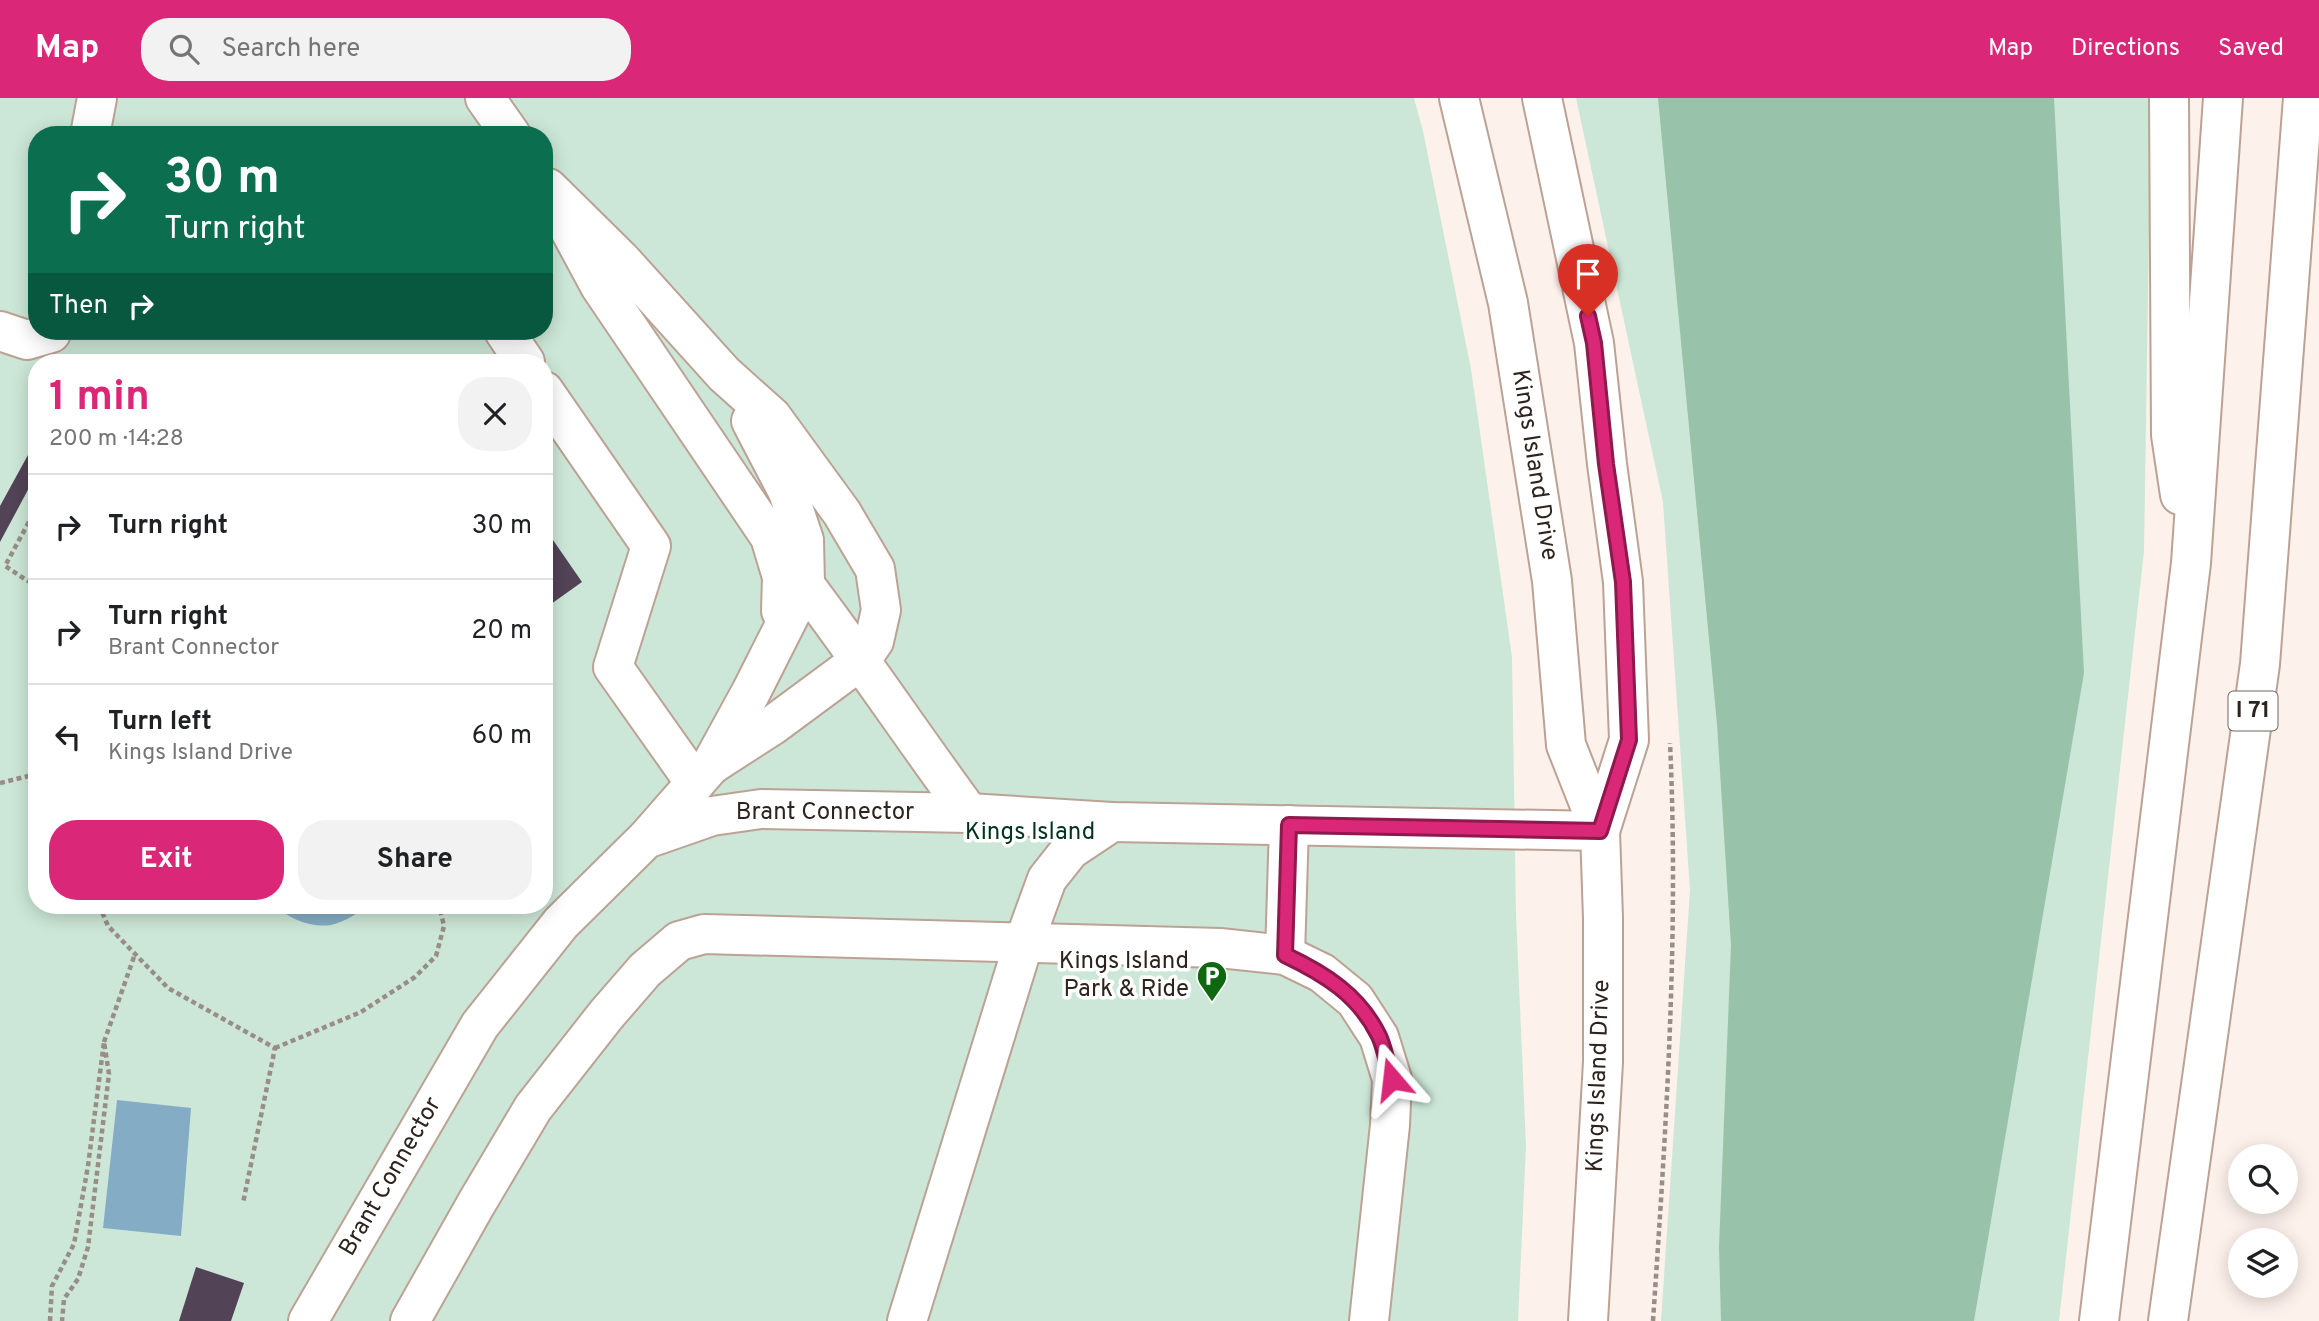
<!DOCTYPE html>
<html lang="en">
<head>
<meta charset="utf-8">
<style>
	:root { --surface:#fff; --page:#f2f2f2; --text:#202124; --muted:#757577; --line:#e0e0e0; --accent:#db2777 }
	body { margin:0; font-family:Overpass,sans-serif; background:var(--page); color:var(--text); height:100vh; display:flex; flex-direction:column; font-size:26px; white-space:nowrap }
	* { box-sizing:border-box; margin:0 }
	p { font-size:23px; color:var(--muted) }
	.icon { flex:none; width:38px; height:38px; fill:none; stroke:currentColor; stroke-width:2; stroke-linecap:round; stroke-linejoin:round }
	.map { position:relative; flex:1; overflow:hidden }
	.details { position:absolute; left:28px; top:256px; width:525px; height:560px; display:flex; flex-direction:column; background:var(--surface); border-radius:28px; box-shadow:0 4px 18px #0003 }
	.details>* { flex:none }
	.banner { position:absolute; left:28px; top:28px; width:525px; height:214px; border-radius:28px; box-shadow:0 4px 18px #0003; background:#0b6e4f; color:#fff; overflow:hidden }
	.fabs { position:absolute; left:2228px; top:1046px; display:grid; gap:14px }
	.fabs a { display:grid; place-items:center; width:70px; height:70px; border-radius:50%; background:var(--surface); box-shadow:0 4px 18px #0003; font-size:35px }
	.pin { position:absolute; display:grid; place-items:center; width:60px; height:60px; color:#fff; margin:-72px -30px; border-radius:50% 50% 50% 0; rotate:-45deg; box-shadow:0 0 7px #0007 }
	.pin .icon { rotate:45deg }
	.me { position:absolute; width:77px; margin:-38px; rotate:343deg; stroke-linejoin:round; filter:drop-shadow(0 0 5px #0008) }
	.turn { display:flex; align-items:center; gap:24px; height:147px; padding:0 21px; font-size:32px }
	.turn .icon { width:91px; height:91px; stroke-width:2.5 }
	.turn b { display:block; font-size:49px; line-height:60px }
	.then { display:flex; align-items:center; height:66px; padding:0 21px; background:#0003; gap:14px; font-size:26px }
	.round { display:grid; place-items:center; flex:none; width:74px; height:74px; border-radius:28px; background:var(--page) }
	.summary { display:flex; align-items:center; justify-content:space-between; height:119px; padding:0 21px }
	h1 { font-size:42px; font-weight:700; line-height:52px; color:var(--accent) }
	.cta { display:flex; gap:14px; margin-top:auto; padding:14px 21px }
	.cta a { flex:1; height:80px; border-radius:28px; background:var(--accent); color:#fff; font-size:28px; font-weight:700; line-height:80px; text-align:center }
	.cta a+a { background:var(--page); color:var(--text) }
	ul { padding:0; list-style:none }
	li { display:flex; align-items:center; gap:21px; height:105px; padding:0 21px; border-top:2px solid var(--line) }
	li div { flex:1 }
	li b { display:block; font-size:26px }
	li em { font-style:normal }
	header { display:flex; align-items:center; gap:42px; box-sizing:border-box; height:98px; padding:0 35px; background:var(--accent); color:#fff }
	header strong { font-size:33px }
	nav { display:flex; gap:38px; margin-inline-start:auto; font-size:24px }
	.search { width:490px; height:63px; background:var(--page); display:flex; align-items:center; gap:18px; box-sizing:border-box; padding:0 24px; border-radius:28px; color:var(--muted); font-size:26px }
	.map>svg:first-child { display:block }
	.green { fill:#cce7d7; fill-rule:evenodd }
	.forest { fill:#99c2aa }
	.water { fill:#84acc4 }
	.building { fill:#524356 }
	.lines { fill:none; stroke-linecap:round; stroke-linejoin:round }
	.minor-casing { stroke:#bca294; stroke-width:42 }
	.major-casing { stroke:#bca294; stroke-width:42 }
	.highway-casing { stroke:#bca294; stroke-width:42 }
	.path { stroke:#988d87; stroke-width:4.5; stroke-dasharray:5 3.5; stroke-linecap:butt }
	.minor { stroke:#fff; stroke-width:38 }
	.major { stroke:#fff; stroke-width:38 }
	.highway { stroke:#fff; stroke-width:38 }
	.route-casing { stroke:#8e194d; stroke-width:18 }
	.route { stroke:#db2777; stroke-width:12 }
	.labels { text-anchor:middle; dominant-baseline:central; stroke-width:7; stroke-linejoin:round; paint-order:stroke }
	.shield { fill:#fff; stroke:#6d6662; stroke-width:2 }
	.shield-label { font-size:23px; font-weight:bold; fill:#2e241e }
	.street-label { font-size:24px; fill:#2e241e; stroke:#fff }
	.park-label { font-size:24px; fill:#00341e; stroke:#fff }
	.poi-label { font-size:24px; fill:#2e241e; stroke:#fff; text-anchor:end }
</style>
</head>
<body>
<header>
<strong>Map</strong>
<div class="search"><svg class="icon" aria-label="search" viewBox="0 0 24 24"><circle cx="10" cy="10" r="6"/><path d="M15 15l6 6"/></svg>Search here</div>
<nav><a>Map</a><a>Directions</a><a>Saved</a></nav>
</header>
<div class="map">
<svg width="2319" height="1223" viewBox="0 0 2319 1223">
	<rect width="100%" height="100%" fill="#fcf1eb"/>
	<g class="green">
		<path d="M0 0H1414L1423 33 1471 271 1512 559 1516 817 1526 1048 1518 1223H0ZM37 37H544V233H37ZM37 264H544V807H37Z"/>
		<path d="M1576 0H2151L2144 453 2059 1223H1661L1690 792 1663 404Z"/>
	</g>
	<path class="forest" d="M1658 0H2054L2084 575 1974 1223H1721L1719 1149 1731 847 1717 626Z"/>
	<g class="water">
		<path d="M275 807H371C359 814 345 824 331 827 311 830 288 821 275 807Z"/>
		<path d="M117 1002 191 1010 181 1138 103 1130Z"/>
	</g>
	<g class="building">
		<path d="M34 346 37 347V375L0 444V408Z"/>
		<path d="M544 429 582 484 544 511Z"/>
		<path d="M196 1169 244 1185 231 1223H179Z"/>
	</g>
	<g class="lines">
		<g class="minor-casing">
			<g id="minor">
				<path d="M485 0 511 37"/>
				<path d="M90 37 97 0"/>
				<path d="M548 90 622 163 724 276 772 319 842 415 875 471 881 512 874 543 861 562 773 627 711 667"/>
				<path d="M566 125 600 188 770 439 782 479 781 513"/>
				<path d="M0 233 27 242 51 235V233"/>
				<path d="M504 233 525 264"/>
				<path d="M544 293 651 448 613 569 695 685"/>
				<path d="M805 487C861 561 913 639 969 715"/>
				<path d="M647 740 711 667 751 594 805 487 804 442 788 394 751 323"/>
				<path d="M1285 857 1289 727"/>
				<path d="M308 1223 480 927 561 825 646 741 712 718 761 711 969 715 1112 724 1600 733"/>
				<path d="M410 1223 476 1106 533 1010 606 917 645 872 679 843 704 836 1220 850 1285 857 1322 875 1355 902 1379 939 1392 981 1390 1027 1369 1223"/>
				<path d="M907 1223 1024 844 1047 781 1070 752 1112 724"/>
			</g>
		</g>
		<g class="major-casing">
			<g id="major">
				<path d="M1459 0 1508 205 1552 483 1566 647 1600 733 1603 820V964L1588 1223"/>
				<path d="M1542 0 1594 245 1607 366 1623 484 1629 642 1600 733"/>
			</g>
		</g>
		<g class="highway-casing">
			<g id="highway">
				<path d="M2169 0 2171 337 2180 397"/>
				<path d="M2099 1223 2191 465 2223 0"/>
				<path d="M2168 1223 2260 566 2303 0"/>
			</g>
		</g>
		<g class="path">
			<path d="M37 409 5 468 37 489"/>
			<path d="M0 685 37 676"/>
			<path d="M99 807 108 828 168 890 275 950 243 1105"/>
			<path d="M104 944 135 856"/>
			<path d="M275 950 361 914 415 879 436 858 444 828 439 807"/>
			<path d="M50 1223 52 1188 74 1146 88 1068 104 944 109 976 88 1149 78 1181 64 1201 62 1223"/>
			<path d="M1653 1223C1666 1031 1679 837 1670 645"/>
		</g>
		<use href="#minor" class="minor"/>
		<use href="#major" class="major"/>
		<use href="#highway" class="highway"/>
	</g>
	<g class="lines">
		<g class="route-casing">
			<path id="route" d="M1392 981C1387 967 1385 951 1379 938 1359 897 1325 876 1285 857L1289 727 1600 733 1629 642 1623 484 1606 366 1594 245 1588 218"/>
		</g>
		<use href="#route" class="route"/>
	</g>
	<defs>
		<g id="parking-pin" transform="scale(1.575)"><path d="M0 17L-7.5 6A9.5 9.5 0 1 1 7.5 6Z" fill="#0d6810" stroke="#fff"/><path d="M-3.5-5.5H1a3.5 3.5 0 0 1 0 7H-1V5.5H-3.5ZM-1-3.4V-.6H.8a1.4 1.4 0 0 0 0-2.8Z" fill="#fff"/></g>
	</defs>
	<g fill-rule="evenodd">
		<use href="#parking-pin" x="1212" y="878"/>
	</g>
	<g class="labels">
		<rect class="shield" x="2228.5" y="593.5" width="49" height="39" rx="5"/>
		<g class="shield-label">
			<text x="2253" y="613">I 71</text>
		</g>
		<g class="street-label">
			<text transform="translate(1534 367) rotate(81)">Kings Island Drive</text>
			<text x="825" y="715">Brant Connector</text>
			<text transform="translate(1599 978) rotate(-88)">Kings Island Drive</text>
			<text transform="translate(391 1079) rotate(-60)">Brant Connector</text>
		</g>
		<g class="park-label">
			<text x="1030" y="735">Kings Island</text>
		</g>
		<g class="poi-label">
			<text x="1189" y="864">Kings Island<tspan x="1189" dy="28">Park &amp; Ride</tspan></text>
		</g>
	</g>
</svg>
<div class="fabs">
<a><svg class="icon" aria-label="search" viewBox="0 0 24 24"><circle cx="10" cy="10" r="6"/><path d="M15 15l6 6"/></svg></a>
<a><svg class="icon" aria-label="layers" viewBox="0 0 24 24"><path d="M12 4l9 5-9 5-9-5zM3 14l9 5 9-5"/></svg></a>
</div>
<div class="pin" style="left:1588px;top:218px;background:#d93025"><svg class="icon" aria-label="arrive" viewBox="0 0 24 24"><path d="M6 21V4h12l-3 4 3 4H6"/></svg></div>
<svg class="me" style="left:1392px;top:981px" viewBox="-20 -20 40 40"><path d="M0-17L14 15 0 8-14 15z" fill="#db2777" stroke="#fff" stroke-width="4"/></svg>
<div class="banner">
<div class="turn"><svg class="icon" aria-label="right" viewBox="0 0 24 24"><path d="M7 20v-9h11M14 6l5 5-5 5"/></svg><div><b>30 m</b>Turn right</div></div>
<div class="then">Then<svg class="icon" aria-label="right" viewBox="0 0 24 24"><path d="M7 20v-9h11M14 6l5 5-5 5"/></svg></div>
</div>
<section class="details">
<div class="summary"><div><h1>1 min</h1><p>200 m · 14:28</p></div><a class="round"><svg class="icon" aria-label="close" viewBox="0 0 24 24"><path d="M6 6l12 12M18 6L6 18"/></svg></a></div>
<ul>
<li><svg class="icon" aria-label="right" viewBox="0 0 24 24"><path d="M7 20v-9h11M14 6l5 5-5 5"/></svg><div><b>Turn right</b></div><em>30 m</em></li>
<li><svg class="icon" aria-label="right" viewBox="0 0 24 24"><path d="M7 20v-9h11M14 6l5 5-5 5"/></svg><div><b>Turn right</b><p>Brant Connector</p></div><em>20 m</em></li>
<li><svg class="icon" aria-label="left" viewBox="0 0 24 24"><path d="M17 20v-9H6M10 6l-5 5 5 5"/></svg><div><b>Turn left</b><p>Kings Island Drive</p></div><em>60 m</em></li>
</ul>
<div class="cta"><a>Exit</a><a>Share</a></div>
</section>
</div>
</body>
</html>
